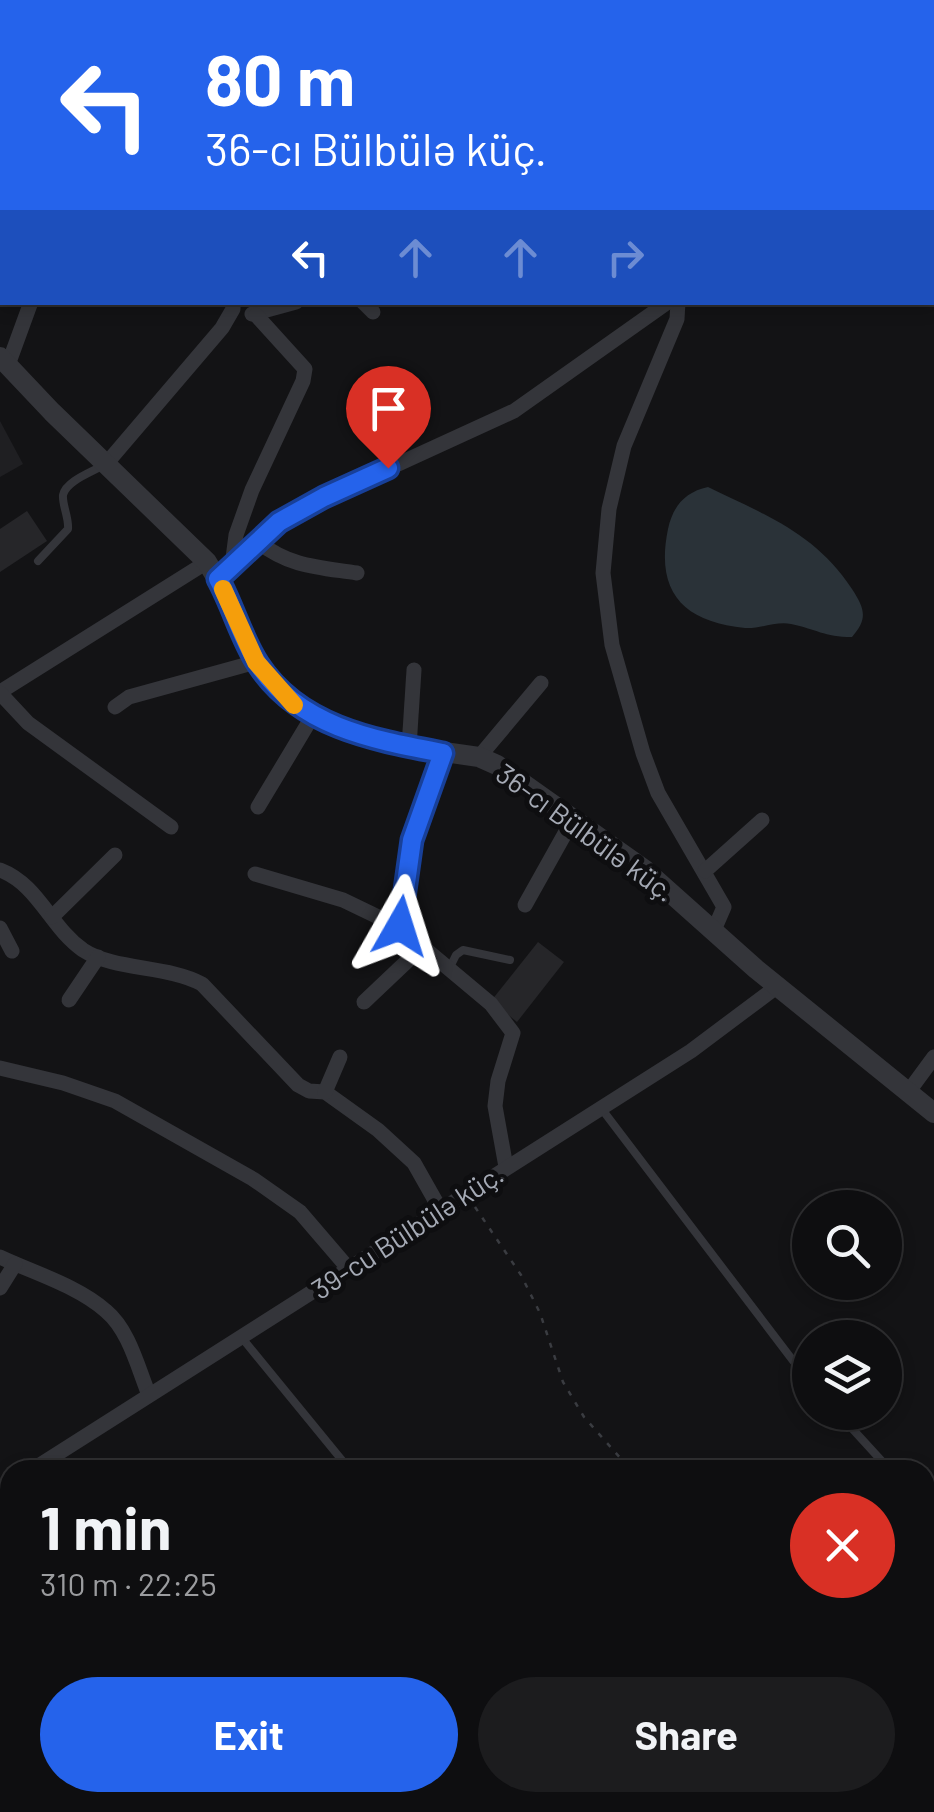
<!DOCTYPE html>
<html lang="en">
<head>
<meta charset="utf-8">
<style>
	:root { --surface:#0e0e10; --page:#1c1c1e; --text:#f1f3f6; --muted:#9b9c9f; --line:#2e2e30; --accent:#2563eb }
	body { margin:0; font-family:Barlow,sans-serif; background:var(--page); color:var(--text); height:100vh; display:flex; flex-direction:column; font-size:38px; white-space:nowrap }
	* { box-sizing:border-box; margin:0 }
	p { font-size:32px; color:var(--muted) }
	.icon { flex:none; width:55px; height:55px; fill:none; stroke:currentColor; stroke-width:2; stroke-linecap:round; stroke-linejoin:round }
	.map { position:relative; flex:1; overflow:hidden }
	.side { position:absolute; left:0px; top:1460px; width:935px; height:352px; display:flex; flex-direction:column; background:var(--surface); border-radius:30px 30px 0 0; box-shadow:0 5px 15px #0003,0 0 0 2px var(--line) }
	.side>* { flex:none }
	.hud { position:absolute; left:0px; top:0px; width:935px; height:305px; box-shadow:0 5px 15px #0003,0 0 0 2px var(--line); background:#2563eb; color:#fff; overflow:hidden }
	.controls { position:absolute; left:792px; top:1190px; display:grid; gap:20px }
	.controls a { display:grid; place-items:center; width:110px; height:110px; border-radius:50%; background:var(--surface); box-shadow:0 5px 15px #0003,0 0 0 2px var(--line); font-size:50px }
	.pin { position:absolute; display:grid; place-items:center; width:85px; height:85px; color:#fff; margin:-102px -42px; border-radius:50% 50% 50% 0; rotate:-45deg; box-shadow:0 0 10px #0007 }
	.pin .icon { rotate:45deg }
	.me { position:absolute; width:110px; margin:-55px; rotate:6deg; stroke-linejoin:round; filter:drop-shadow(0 0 8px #0008) }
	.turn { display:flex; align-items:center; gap:35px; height:210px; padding:0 40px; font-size:45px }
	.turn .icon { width:130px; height:130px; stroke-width:2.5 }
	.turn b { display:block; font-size:70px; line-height:85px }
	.lanes { display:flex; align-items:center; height:95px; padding:0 40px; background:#0003; justify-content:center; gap:50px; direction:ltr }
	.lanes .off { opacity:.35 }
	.round { display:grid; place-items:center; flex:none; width:105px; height:105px; border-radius:52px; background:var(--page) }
	.headline { display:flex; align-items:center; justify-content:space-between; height:170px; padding:0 40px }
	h1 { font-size:60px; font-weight:700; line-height:75px }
	.primary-button { display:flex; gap:20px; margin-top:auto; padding:20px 40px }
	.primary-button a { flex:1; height:115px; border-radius:60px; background:var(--accent); color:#fff; font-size:40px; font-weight:700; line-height:115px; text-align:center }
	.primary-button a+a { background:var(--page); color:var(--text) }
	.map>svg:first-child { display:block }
	.built { fill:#1f1f22 }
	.water { fill:#2a3238 }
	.building { fill:#262629 }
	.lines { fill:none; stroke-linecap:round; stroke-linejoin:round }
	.path { stroke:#3a3c41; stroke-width:2.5; stroke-dasharray:5 8; stroke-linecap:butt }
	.service { stroke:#34353a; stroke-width:8 }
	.minor { stroke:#34353a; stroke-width:15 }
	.tertiary { stroke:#34353a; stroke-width:20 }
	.route-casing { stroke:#184099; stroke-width:25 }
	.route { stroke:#2563eb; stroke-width:18 }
	.slow { stroke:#f59e0b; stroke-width:18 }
	.labels { text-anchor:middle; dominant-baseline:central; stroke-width:10; stroke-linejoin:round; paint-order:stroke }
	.street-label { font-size:28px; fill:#a5aab5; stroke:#0e0e10 }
</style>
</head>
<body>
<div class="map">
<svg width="934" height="1812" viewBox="0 0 934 1812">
	<rect width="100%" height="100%" fill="#131315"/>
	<path class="built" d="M0 421 23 464 0 477Z"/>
	<path class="water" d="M708 487C766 515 816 534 852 589 865 609 868 619 852 637 824 637 816 629 791 624 776 621 760 629 745 628 683 622 655 592 668 529 673 506 685 492 708 487Z"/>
	<g class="building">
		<path d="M27 511 47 541 0 572V529Z"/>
		<path d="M538 942 564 962 517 1022 491 1001Z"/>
	</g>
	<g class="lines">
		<g class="path">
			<path d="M932 165H934"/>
			<path d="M475 1207 521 1275 540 1313 563 1382 584 1417 631 1470"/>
			<path d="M417 1812 436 1802"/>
		</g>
		<g class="service">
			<path d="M0 161 2 162"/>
			<path d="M38 561 68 529C69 517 62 505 63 495 66 481 92 472 104 465"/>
			<path d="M449 969 456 955 463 950 510 960"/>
			<path d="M601 1108 810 1383"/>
			<path d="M242 1338 350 1470"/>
			<path d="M837 1412 890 1470"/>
			<path d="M925 1505 934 1514"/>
			<path d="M540 1802 541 1812"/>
		</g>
		<g class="minor">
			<path d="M426 0 427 2"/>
			<path d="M712 0 716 2"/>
			<path d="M874 0 876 2"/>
			<path d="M31 2 33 0"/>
			<path d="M295 2 296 0"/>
			<path d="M560 2 563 0"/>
			<path d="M887 2 889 0"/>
			<path d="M0 69 2 61"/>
			<path d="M0 110 2 112"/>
			<path d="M932 187 934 188"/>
			<path d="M363 302 373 312"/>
			<path d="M678 302 677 319 624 446 609 509 603 573 612 645 643 753 658 793 724 907 714 930"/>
			<path d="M252 314 296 302"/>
			<path d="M8 365 31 302"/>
			<path d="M106 464 222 328 233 309V302"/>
			<path d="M258 542C291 567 317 567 357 573"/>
			<path d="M232 566 236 535 252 490 303 381 305 369 256 315"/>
			<path d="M218 579 279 522 300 509 514 411 668 302"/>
			<path d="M0 692 207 562"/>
			<path d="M0 693 28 723 171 827"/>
			<path d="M115 707 129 697 256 662"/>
			<path d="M409 747 414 670"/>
			<path d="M443 753 411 840 399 927 491 1004 513 1033 498 1081 495 1106 506 1167"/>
			<path d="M479 757 541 683"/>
			<path d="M258 807 312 717"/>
			<path d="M0 870C39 885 50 927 83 950 115 971 167 965 202 984L298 1085 309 1091 325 1092 378 1130 414 1163 440 1209"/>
			<path d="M705 871 762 820"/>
			<path d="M255 874 343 900 399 927"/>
			<path d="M525 905 572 821"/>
			<path d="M52 917 115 855"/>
			<path d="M0 928 12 951"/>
			<path d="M69 1000 98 957"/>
			<path d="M364 1002 421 948"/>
			<path d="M0 1068 63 1083 115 1101 253 1179 300 1212 348 1268"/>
			<path d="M909 1091 934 1057"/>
			<path d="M325 1092 340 1057"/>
			<path d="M0 1257C34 1273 78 1286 106 1311 129 1330 138 1368 149 1395"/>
			<path d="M0 1288 15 1264"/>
			<path d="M32 1470 691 1051 779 985"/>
			<path d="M0 1490 10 1484"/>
		</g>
		<path class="tertiary" d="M0 357 52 412 207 562 227 596 256 662 295 705 339 727 409 747 479 757 497 765 645 870 756 969 934 1113"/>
	</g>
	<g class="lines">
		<g class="route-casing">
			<path id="route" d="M388 468 324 497 279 522 218 579C233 606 241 638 258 664 299 727 374 740 443 753L412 840 400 926"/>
		</g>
		<use href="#route" class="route"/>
		<path class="slow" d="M223 589 256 662 294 705"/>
	</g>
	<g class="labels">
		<g class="street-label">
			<text transform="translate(586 832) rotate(36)">36-cı Bülbülə küç.</text>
			<text transform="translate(407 1231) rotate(-33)">39-cu Bülbülə küç.</text>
		</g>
	</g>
</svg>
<div class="controls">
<a><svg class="icon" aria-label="search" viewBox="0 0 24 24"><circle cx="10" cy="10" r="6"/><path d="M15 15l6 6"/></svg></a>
<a><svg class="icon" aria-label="layers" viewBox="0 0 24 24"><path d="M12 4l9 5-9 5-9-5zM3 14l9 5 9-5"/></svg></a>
</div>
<div class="pin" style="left:388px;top:468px;background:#d93025"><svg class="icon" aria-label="arrive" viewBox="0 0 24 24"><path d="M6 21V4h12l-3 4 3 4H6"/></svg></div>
<svg class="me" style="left:400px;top:926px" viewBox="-20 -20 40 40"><path d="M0-17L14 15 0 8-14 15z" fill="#2563eb" stroke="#fff" stroke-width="4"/></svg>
<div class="hud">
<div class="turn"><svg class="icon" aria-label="left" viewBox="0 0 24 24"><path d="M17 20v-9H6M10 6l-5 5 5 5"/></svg><div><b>80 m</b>36-cı Bülbülə küç.</div></div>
<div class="lanes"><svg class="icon" aria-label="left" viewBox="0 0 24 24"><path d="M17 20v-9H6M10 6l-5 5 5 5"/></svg><svg class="icon off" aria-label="ahead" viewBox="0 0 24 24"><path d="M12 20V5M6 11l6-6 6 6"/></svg><svg class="icon off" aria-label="ahead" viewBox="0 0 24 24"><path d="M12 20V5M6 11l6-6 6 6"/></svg><svg class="icon off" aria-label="right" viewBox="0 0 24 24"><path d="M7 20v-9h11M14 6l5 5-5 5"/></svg></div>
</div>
<section class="side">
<div class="headline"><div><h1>1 min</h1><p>310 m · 22:25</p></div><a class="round" style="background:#d93025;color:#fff"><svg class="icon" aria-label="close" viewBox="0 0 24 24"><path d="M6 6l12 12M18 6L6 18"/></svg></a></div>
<div class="primary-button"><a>Exit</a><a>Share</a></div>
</section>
</div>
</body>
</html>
